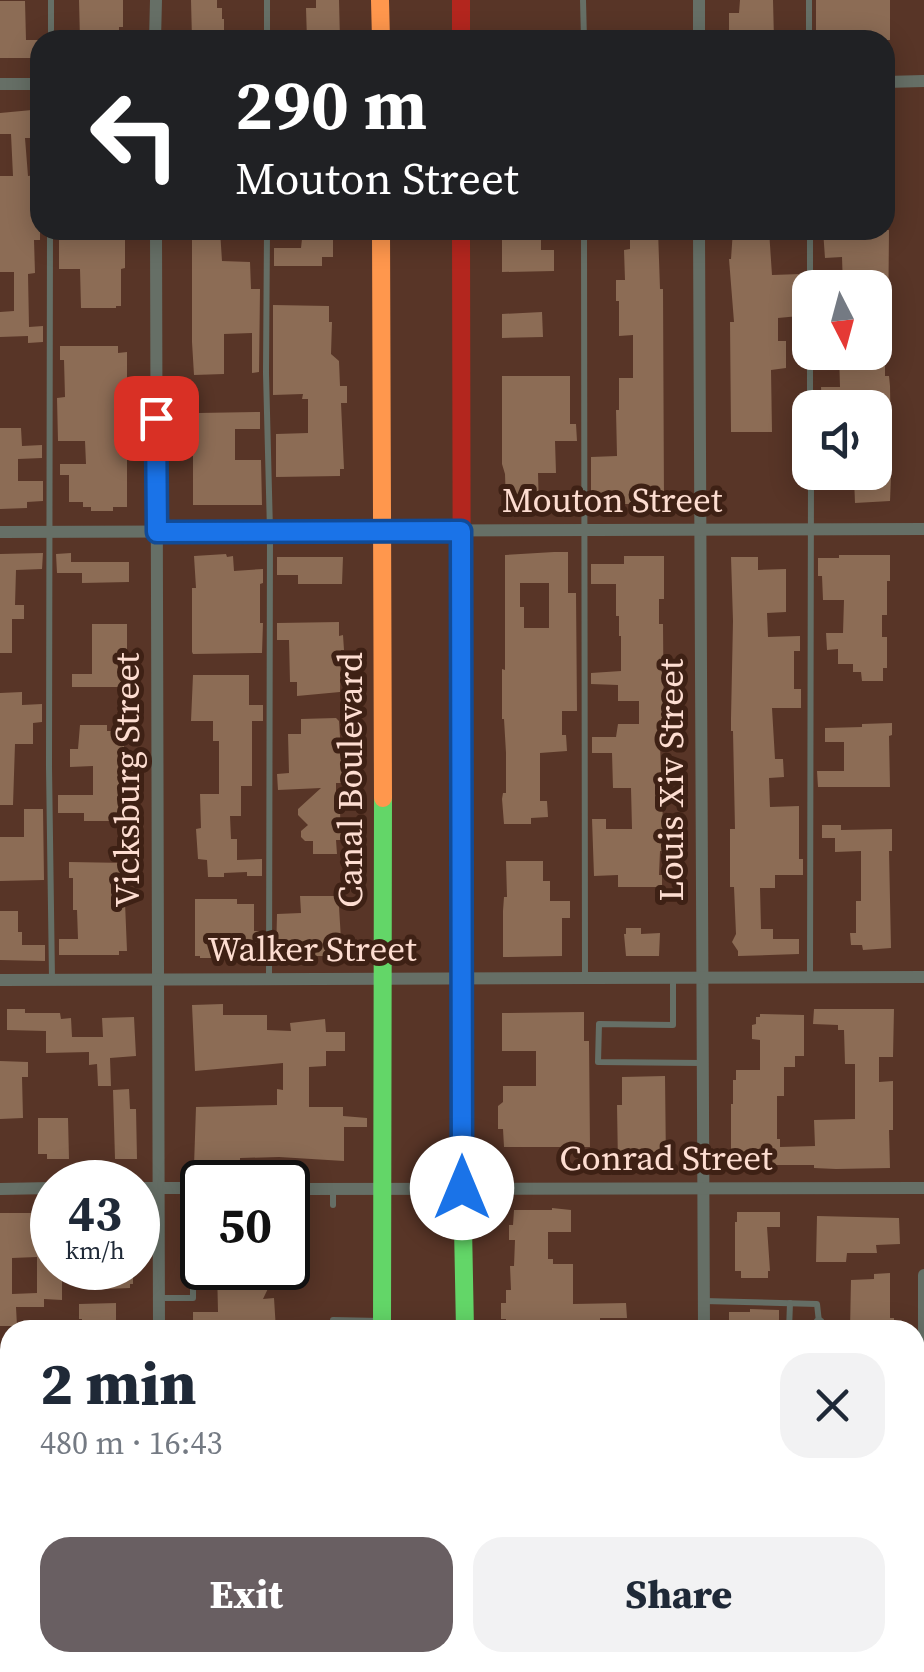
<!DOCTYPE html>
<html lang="en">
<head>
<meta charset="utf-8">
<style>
	:root { --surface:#fff; --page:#f2f2f3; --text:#1f2937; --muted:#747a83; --accent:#695f62 }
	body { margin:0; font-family:"Source Serif 4",serif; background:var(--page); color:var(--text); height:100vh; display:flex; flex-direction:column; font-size:38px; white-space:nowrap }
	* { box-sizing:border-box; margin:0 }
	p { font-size:32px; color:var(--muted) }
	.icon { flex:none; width:55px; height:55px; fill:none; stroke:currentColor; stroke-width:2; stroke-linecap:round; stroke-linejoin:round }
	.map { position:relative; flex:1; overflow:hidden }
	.drawer { position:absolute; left:0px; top:1320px; width:925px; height:352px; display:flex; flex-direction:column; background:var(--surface); border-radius:30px 30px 0 0; box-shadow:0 5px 25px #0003 }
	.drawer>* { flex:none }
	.hud { position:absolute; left:30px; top:30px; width:865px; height:210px; border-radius:30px; box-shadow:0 5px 25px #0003; background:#202124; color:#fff; overflow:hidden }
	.needle { width:65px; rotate:174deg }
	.controls { position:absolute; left:792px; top:270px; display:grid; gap:20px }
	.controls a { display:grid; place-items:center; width:100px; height:100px; border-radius:20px; background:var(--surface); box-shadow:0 5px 25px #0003; font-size:50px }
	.speed { position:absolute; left:30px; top:1160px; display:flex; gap:20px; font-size:50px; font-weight:700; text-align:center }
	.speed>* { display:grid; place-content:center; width:130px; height:130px; border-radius:50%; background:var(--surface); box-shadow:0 5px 25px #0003; line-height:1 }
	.speed small { font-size:25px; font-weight:400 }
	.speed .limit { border:5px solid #111; border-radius:15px; background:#fff; color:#111 }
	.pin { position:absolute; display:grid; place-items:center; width:85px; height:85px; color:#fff; margin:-42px; border-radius:20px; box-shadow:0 5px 15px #0006 }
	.me { position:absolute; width:110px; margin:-55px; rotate:0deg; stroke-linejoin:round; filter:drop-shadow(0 0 8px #0008) }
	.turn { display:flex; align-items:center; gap:35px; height:210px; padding:0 40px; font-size:45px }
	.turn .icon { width:130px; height:130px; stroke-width:2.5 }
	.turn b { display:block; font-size:70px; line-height:85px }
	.round { display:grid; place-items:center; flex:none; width:105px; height:105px; border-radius:30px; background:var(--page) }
	.head { display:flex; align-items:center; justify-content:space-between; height:170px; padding:0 40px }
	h1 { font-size:60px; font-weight:800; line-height:75px }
	.action { display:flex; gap:20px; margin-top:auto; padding:20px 40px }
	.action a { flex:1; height:115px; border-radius:30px; background:var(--accent); color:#fff; font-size:40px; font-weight:800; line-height:115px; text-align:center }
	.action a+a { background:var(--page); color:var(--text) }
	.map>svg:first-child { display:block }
	.green { fill:#695c1a }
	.building { fill:#8c6c55; fill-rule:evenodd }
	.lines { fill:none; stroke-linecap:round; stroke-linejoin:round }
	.lane { stroke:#666f66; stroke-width:6 }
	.street { stroke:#666f66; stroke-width:12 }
	.fast { stroke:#63d668; stroke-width:18 }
	.slow { stroke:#ff974d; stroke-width:18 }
	.jam { stroke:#b3261e; stroke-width:18 }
	.route-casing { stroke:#114b97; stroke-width:25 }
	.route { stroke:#1a73e8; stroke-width:18 }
	.labels { text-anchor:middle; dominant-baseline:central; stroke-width:10; stroke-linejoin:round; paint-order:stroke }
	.street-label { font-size:35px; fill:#fdddd1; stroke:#3e2115 }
</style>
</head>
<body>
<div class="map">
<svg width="924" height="1672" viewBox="0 0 924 1672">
	<rect width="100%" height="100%" fill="#583527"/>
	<g class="green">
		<path d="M268 1663H369V1672H287Z"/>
		<path d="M480 1663V1662L585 1663 566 1672H479Z"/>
	</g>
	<g class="building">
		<path d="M79 0H123V27H119V40H80Z"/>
		<path d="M191 0H217V8H222V19H224V40H192Z"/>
		<path d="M316 0H339L340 40H307L306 8H316Z"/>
		<path d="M740 0H773L774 40H729V13H739Z"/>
		<rect x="816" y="0" width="74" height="40"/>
		<path d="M0 1H25L26 40H40V58H0Z"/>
		<path d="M32 110V138H25L28 176 37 175 36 226H40V240H34L35 273 28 274 29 327 43 326V342L28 343V336L0 337V312L14 311V272H0V176H13L11 134H0V113Z"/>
		<path d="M59 230H125V268L121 269V306H116V308H81L80 269H59Z"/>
		<path d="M192 230H220L222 261 250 262 251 289H260L259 372 252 373V333L224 334V374L194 375 192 342Z"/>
		<path d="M303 230H333V257H322V266H274V248H301Z"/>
		<path d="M502 230H541V250H554V271L502 272Z"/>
		<path d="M630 230H658L660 289H663L664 504H591V457L617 456 616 410H619V378H633V335L619 336V301H616V280H625L624 250 630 249Z"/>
		<path d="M733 230H769L772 275 801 274 802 293H798L799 316 778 318V341H786V368L771 370 772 432H731L730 322H734L729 259H731Z"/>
		<path d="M823 230H889L888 335H875V288H843L842 257 825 258Z"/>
		<path d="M273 305 329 306V322H332L331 354 339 361 340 386H347V403H341L344 469H340V476L276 477V434L308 433V399H302L303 394 273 395Z"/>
		<path d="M542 312 543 337 502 338V314Z"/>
		<path d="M60 346H118V353L127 352V507H113V511H91V507H83V502H69V475H60V464H86L85 441H58L57 398 65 397 64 360H60Z"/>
		<path d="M839 352H885V376H889L890 386 891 438 875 439V405L822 406 821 387H840Z"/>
		<path d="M502 376H570V424H576L577 441H555L556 473H538L539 509 522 510V507H508L506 505 505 474 502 464Z"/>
		<path d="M260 412V429H235V460H261L262 505H193V426H198V413Z"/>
		<path d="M0 428H21L22 446 42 445V458L18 459V481H43V501L27 502V508L0 509Z"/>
		<path d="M891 477 890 501 855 503 854 478Z"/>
		<path d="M554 552H568V593H576L577 711H562V735H566L567 751 540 753V801H547L548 817 531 818V824H504L502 799 503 793H506V753L504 719H502V669L505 670V555ZM520 583H549V628H524V607H520Z"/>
		<path d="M43 553 42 569 16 570 15 605H24V619H12V653H0V554Z"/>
		<path d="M71 553V562H129V582L82 583V573H57L56 554Z"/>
		<path d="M226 554 227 557 233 556 234 571 263 569V583L260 584V623H263L262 653 193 654 192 652V588H196L194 556Z"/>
		<path d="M839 555H890V581H887V615H882V637H887V668H883V681H862L861 672H853V664H838V649L827 650 826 633H843L844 600H823L822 576H818V558H839Z"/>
		<path d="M624 556H664V599H659V624H663L664 745H660L664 851H660L659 875H662V887H618V875L594 876 592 819H606V829H632L631 788H613L612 753H592V737H616L618 724H639V701H618V685L591 684V673L621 671V636H619V616H616V584H591V564H624Z"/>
		<path d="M277 557H343L342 584H298V575H277Z"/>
		<path d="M731 557H758V570L786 569V612L767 613 768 637 800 636V651H794V689H801V708H772L775 759H783L784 777 769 778 770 807 799 806V859H803V875H775V888H760L761 929H773V939H799V954L738 956V951L732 942 736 934 734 887H730V829H735L733 731H731V718L733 621Z"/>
		<path d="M339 622V636L343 635 344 650H341L340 692 297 696V682H290L289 640H277V623Z"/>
		<path d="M92 624H127V672H130V687H72V674H92Z"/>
		<path d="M193 675H249V705H263V721H252V786H241V816H230L231 839H237V860L262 859V876H247V872L224 873V877H208L207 860 198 859 196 829 201 828 200 794H219V741H213V721H191Z"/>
		<path d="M22 692V705L42 704V722L33 723V744H15L13 805H0V693Z"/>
		<path d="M336 718 339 721 343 783H336V811H340L341 840H336L337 854H313V841H305L301 837V831L308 825 298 815V809L321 788 278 790 277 774 289 773 288 734H301V719Z"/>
		<path d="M892 723V735L889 736 890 787H818L817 771H844V742H825V728L862 727V724Z"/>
		<path d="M80 725H107V731H125L122 778H126V800H128V814H124V821H84V813H58V795H93V766L70 767V749H78Z"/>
		<path d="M24 809H43L44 880 0 881V837H24Z"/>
		<path d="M822 825H841V830L892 829V851H889L891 948 863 950 862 945H851L850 933H856V901H861V851L835 852V838H822Z"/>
		<path d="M506 861H543V881H550V901H570V918H562V956L503 957V911L504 897H507Z"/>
		<path d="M69 862 128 863 125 902 127 951H119V955H59V939H78L77 910H73V878H69Z"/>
		<path d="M300 896H340L341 907H339L342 956H276L277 914 301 913Z"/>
		<path d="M195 899H237V904H254V931H262V952H238L239 956 235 958H200V956H195Z"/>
		<path d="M0 911H18V932H22V945H45V961L0 960Z"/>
		<path d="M626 928H641V934L660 933 659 956H626L624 934H626Z"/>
		<path d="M223 1004V1015H267V1030L291 1031 290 1023 325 1019 326 1032H345V1051H326V1066L309 1067V1107H343V1116L367 1118V1127H344V1161L279 1157 240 1158V1165L194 1166 196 1107 277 1105V1089L283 1090V1063L195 1071 192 1005Z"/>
		<path d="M7 1009H25V1013H60L61 1019 71 1018 72 1037H103L102 1018 134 1017 136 1056 110 1058 111 1086H98L97 1064 89 1065V1052L46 1053V1031L7 1030Z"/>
		<path d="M814 1009H894L893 1057H879V1082L893 1081V1130H889L890 1168 836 1169 814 1168V1165H736V1152H731V1104H733V1080H736V1070H760V1040L752 1039V1025L756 1024V1017H760V1014L804 1015V1056H795V1067H784V1096H777V1139H780V1147L815 1146 814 1120 855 1119V1064H845L844 1030H838V1025L813 1024Z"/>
		<path d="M584 1012V1041H589L590 1147H504L503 1129H498V1106L503 1102V1086H536V1051H502V1013Z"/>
		<path d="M0 1061 28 1062V1077H22L23 1118 0 1119Z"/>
		<path d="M665 1076 666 1164 618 1165 617 1105H622V1077Z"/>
		<path d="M129 1089 130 1109H136L137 1159H115L113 1090Z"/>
		<path d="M38 1118H68L69 1159H47V1154H38Z"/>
		<path d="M552 1208 571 1210V1232H548V1259H553V1264H573V1304L626 1303 627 1318H600V1330H506V1319H501V1303H506V1290H511L510 1266H514L515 1240H509V1225H513L514 1210H552Z"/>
		<path d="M737 1212H780V1227H767L770 1271H768V1278H741V1271H735V1222H737Z"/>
		<path d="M0 1213H31V1220H52V1268H62V1300L44 1299V1307H16L17 1326H0ZM37 1257V1293L12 1294V1258Z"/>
		<path d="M817 1216 899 1218 900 1244 876 1245 877 1253H847L846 1262H816Z"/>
		<path d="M106 1268H133V1284H130V1288L106 1289Z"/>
		<path d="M217 1268H274V1276L263 1299 274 1298 276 1330H193V1312H218Z"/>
		<path d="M890 1273V1318H894V1330H850L851 1280 874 1279V1274Z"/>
		<path d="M116 1303V1326L82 1327V1319H79V1304Z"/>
		<path d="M750 1309 779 1310V1330H729V1312H750Z"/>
	</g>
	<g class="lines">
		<g class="lane">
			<path d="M51 0V40"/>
			<path d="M267 0V40"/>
			<path d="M583 0 584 40"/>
			<path d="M809 0V40"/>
			<path d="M50 230 49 767 52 979"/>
			<path d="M267 230 266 373 270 531 269 978"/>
			<path d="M584 230 585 977"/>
			<path d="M810 230V288"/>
			<path d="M810 352V408"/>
			<path d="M810 976 811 472"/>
			<path d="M673 979V1025L599 1024 598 1062 702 1063"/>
			<path d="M292 1190V1205"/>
			<path d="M333 1205V1189"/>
			<path d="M160 1298H193V1189"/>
			<path d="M704 1301 817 1304 819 1322"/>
			<path d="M333 1320 380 1321"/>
			<path d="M789 1330 790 1303"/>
		</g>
		<g class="street">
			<path d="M699 0V40"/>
			<path d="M155 40 156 0"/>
			<path d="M885 82 924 81"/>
			<path d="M0 84H40"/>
			<path d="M156 230 159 1330"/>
			<path d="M699 230 704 1330"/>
			<path d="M0 532 924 529"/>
			<path d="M0 980 924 977"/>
			<path d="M138 1188H202"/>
			<path d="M0 1189 52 1188"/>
			<path d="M288 1189 924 1188"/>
			<path d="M924 1275V1356"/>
			<path d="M819 1323V1330"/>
			<path d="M239 1662 254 1672"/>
			<path d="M665 1662 674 1672"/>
			<path d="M184 1672 194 1662"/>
			<path d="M595 1672 610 1662"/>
		</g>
		<g class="fast">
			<path d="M462 727V1175L465 1330"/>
			<path d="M382 1330 383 798"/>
			<path d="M915 1433H924"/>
			<path d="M0 1437H10"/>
		</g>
		<g class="slow">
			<path d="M380 0 381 40"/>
			<path d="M381 230 383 798"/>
			<path d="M915 1465H924"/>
			<path d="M380 1662V1672"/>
		</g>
		<g class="jam">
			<path d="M461 0V40"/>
			<path d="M461 230 462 727"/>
			<path d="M0 1467H10"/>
			<path d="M467 1662V1672"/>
		</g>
	</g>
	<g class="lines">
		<g class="route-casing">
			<path id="route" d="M156 418 157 532 461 531 462 1188"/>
		</g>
		<use href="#route" class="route"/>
	</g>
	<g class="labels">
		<g class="street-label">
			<text x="612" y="500">Mouton Street</text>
			<text transform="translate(127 780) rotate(-90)">Vicksburg Street</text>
			<text transform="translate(350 780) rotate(-90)">Canal Boulevard</text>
			<text transform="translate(671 780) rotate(-90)">Louis Xiv Street</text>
			<text x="312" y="949">Walker Street</text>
			<text x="666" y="1158">Conrad Street</text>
		</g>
	</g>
</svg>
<div class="controls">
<a><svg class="needle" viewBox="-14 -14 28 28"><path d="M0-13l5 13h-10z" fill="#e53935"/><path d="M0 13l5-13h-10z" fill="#747a83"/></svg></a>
<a><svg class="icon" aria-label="sound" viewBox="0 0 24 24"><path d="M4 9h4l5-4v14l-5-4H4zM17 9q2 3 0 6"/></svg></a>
</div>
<div class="speed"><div>43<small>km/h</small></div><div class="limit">50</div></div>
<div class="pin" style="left:156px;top:418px;background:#d93025"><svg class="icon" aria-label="arrive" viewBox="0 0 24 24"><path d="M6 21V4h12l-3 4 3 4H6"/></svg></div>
<svg class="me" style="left:462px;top:1188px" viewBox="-20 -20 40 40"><circle r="19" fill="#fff"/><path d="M0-13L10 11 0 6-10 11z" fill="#1a73e8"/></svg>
<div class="hud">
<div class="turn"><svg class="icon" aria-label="left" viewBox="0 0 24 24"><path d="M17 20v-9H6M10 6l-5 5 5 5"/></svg><div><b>290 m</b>Mouton Street</div></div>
</div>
<section class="drawer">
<div class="head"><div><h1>2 min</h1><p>480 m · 16:43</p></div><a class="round"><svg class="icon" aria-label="close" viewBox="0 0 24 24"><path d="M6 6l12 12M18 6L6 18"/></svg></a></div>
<div class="action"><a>Exit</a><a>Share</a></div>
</section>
</div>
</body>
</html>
